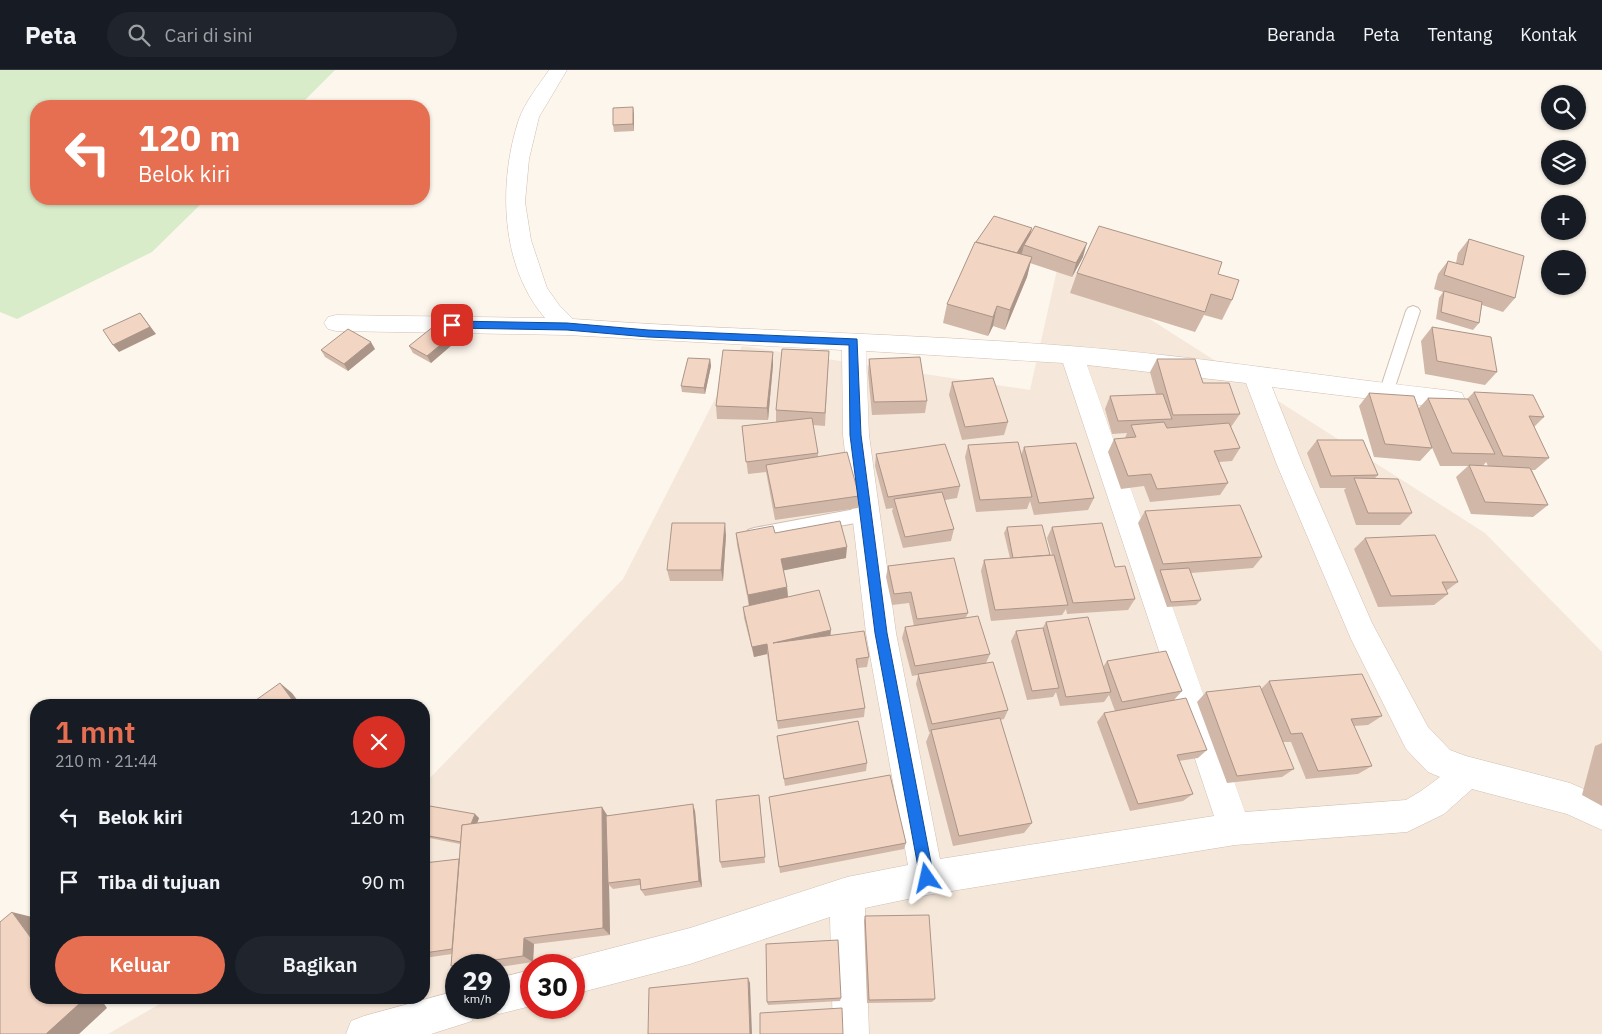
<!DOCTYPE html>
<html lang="id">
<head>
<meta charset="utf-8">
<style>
	:root { --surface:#171b24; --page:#20242c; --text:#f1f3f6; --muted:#9ea1a6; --line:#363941; --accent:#e76f51 }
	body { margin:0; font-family:"IBM Plex Sans",sans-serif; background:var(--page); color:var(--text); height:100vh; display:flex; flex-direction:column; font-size:19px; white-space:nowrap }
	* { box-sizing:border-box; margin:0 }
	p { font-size:16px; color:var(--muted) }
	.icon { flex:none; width:28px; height:28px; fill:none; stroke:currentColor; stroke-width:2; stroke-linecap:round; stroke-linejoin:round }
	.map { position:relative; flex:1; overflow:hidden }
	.panel { position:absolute; left:30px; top:629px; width:400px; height:305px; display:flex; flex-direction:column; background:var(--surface); border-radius:20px; box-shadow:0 1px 4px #0004 }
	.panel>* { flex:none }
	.banner { position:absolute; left:30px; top:30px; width:400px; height:105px; border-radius:20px; box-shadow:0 1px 4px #0004; background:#e76f51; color:#fff; overflow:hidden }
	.controls { position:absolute; left:1541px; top:15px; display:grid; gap:10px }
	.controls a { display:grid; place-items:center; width:45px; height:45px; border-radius:50%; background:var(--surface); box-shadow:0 1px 4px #0004; font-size:25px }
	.speed { position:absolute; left:445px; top:884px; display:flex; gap:10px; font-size:25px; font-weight:700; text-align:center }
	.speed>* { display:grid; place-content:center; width:65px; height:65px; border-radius:50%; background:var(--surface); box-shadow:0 1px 4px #0004; line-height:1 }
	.speed small { font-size:12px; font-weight:400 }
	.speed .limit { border:8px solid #d22; background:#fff; color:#111 }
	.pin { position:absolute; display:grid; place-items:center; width:42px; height:42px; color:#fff; margin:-21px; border-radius:10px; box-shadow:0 2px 8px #0006 }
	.me { position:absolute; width:55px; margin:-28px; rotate:349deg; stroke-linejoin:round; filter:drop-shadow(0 0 4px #0008) }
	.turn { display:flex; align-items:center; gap:18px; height:105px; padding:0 25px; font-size:22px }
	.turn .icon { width:65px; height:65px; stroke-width:2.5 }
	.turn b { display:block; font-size:35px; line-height:42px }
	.round { display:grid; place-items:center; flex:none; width:52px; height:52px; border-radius:26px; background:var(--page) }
	.head { display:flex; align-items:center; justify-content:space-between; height:85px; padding:0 25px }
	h1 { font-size:30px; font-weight:600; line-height:38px; color:var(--accent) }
	.primary-button { display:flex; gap:10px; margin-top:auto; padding:10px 25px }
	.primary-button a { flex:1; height:58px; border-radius:30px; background:var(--accent); color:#fff; font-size:20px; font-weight:600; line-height:58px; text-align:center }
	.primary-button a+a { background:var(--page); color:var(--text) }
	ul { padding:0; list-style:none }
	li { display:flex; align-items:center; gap:15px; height:65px; padding:0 25px }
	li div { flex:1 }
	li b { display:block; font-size:19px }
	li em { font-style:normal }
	header { display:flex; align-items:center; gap:30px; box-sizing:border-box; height:70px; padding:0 25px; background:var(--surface); border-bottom:1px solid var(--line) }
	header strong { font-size:24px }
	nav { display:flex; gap:28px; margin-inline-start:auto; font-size:18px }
	.search { width:350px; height:45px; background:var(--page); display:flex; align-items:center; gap:12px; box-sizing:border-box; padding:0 18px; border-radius:28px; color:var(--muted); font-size:19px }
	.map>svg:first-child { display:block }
	.residential { fill:#f5e8da; fill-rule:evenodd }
	.green { fill:#d8ecc9 }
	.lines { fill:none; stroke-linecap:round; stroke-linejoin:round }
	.service-casing { stroke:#d1beb0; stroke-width:2 }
	.minor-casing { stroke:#d1beb0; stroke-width:1 }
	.service { fill:#fff; fill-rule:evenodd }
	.minor { fill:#fff; fill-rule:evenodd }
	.wall { fill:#d1b7a8; fill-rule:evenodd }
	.shaded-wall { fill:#aa9588 }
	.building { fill:#f3d5c3; stroke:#aa9588 }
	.route { fill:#1a73e8; stroke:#114b97 }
</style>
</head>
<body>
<header>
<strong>Peta</strong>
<div class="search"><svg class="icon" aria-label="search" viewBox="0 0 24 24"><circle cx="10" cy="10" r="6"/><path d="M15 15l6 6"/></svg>Cari di sini</div>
<nav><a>Beranda</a><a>Peta</a><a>Tentang</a><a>Kontak</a></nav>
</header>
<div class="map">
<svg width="1602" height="964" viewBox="0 0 1602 964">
	<rect width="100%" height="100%" fill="#fdf6ec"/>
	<path class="residential" d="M1059 191 1485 463 1602 582V964H108L170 928H424V714L623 509 742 276 1030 320ZM456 895H499V938H456ZM531 895H574V938H531Z"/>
	<path class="green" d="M0 0H335L299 36H36V129H206L152 182 17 249 0 242Z"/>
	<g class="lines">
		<g class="service-casing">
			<g id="service">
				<path d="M1413 236 1418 238 1420 241 1393 323 1391 327 1386 328 1381 327 1379 323 1406 241 1408 238Z"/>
				<path d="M866 437 872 439 874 444 872 449 866 451 754 472 748 470 746 465 748 460 754 458Z"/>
			</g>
		</g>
		<g class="minor-casing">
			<g id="minor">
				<path d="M549 0H567L539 47 529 89 525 132 531 170 547 218 559 235 573 249C739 261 904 263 1069 276 1198 286 1325 307 1453 321L1462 323 1465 330 1462 337 1453 339 1272 317 1303 395 1372 553 1428 657 1450 680 1466 686 1570 713 1602 727V760L1567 744 1472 719 1444 744 1407 762 1235 775 927 825 865 838 869 964H833L830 847 690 894 574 924V895H561L574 888 690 858 847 807 908 795 866 563 843 365 842 280 567 265 336 261 328 259 324 253 328 247 336 245 545 248C500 196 498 112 519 49 525 32 539 15 549 0ZM866 281 1063 293 1214 746 940 789 896 563 869 365ZM1087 295 1246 313 1277 395 1351 569 1406 679 1428 702 1440 707 1421 721 1406 730 1245 742Z"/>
				<path d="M531 900V936L499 944 486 939 499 938V908Z"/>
				<path d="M456 921V938H477L472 951 431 964H346L351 951 364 946Z"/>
			</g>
		</g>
		<use href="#service" class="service"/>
		<use href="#minor" class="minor"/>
	</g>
	<g class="wall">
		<path d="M634 44V61L614 62 613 55Z"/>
		<path d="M1032 158 1030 165 1083 187 1072 207 1030 193 1027 207 1005 260 993 256 988 266 943 253 947 234Z"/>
		<path d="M1469 169 1515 228 1503 242 1482 235 1479 253 1473 260 1436 249 1439 228 1443 222 1434 219 1438 204 1448 191 1456 193 1458 183Z"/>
		<path d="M1077 203 1218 204 1232 230 1222 250 1204 245 1195 262 1070 223Z"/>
		<path d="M1432 257 1497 302 1485 315 1425 304 1421 271Z"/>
		<path d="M460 268 431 293 413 283 409 276Z"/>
		<path d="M375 279 348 301 325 287 321 280Z"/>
		<path d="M829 281 825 356 813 355 818 383V387L859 426 858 438 775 450 767 407 766 402 748 404 742 356 776 353V340Z"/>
		<path d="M773 282V295L768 350 717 349 716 336Z"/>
		<path d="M710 289 711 296 705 324 682 322 681 316Z"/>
		<path d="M869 289 927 331 925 343 872 345 868 303Z"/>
		<path d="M1157 289 1203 313 1240 344 1231 357 1240 378 1232 391 1219 392 1228 413 1220 425 1150 432 1144 416 1121 419 1108 382 1114 369 1125 368 1127 363 1112 364 1105 339 1110 326 1156 324 1150 302Z"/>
		<path d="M952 312 1008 352 1004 365 962 370 949 325Z"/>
		<path d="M1474 322 1544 347 1534 357 1549 388 1535 400H1532L1548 435 1533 447 1471 444 1456 407 1468 396H1440L1430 373 1432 378 1420 391 1374 387 1359 336 1369 323 1418 339 1428 328 1467 329ZM1486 392 1488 396H1483Z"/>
		<path d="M1317 370 1378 405 1375 408 1412 443 1400 455H1356L1344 420 1346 418H1320L1307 383Z"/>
		<path d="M968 375 1021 385 1024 377 1094 428 1088 440 1034 445 1030 431 1027 439 976 442 965 387Z"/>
		<path d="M876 384 960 416 957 428 945 430 954 459 951 471 903 478 892 441 893 438 886 439 875 396Z"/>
		<path d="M1145 441 1262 487 1253 498 1191 503 1201 530 1196 535 1167 537 1138 453Z"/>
		<path d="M1007 457 1050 485H1052L1047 468 1052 457 1115 497 1135 529 1128 540 1067 544 1066 539 1062 545 991 551 981 501 984 490 1010 488 1004 463Z"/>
		<path d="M736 463H775L846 488 783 500 787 517 788 527 830 566 869 587 867 597 858 598 865 638 864 647 778 659 767 584 754 587 744 548 743 537 749 536 737 475Z"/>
		<path d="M726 465 723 511H670L667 500Z"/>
		<path d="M1365 468 1458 512 1446 521 1448 524 1434 535 1378 537 1354 479Z"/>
		<path d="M888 496 968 543 966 547 990 584 986 593 1008 640 1004 649 1000 650 1032 753 1024 763 953 776 926 672 930 662H929L916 614 918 605 912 606 902 568 905 557 914 556 909 533 892 535 886 507Z"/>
		<path d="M1046 552 1103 597 1107 591 1182 621 1174 630 1207 680 1198 688 1179 691 1193 724 1183 731 1130 741 1097 652 1104 643 1115 641 1109 625 1104 632 1060 636 1056 622 1053 627 1027 630 1011 571 1016 561 1042 559Z"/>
		<path d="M1269 611 1382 646 1368 655 1354 656 1372 696 1358 704 1306 709 1291 672H1283L1294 699 1282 707 1227 713 1197 632 1206 622 1261 619Z"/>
		<path d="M777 666 867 693 866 701 785 716 778 674Z"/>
		<path d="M1602 673V736L1582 725 1595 676Z"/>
		<path d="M769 727 906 773 904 779 780 803Z"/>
		<path d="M760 732 765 793 722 798 720 792Z"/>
		<path d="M424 735 479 748 477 753 695 741 702 817 645 826 641 820 640 815 613 819 609 815 610 865 534 874 533 892 499 897V895H456V898L451 896 452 884 424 888V793L459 789 460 774 424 767Z"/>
		<path d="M865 846 935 929 932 932 867 933 864 851Z"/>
		<path d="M841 928 840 931 768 935 767 932Z"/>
	</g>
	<g class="shaded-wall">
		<path d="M633 37 634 44V61L633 54Z"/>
		<path d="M1032 158 1028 172 1024 175 1022 183 1011 200 1015 186Z"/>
		<path d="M1087 173 1083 187 1072 207 1076 193Z"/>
		<path d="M1032 187 1027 207 1005 260 1010 240Z"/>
		<path d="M997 236 993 256 988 266 993 247Z"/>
		<path d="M140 243 156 264 119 282 113 275Z"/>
		<path d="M457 261 460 268 431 293 427 286Z"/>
		<path d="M371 272 375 279 348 301 344 294Z"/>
		<path d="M773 282V295L768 350 767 338Z"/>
		<path d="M710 289 711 296 705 324 704 318Z"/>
		<path d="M725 453 726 465 723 511 721 500Z"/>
		<path d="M847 477 846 488 781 501V489Z"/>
		<path d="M787 517 788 528 749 536 748 525Z"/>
		<path d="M831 560 830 570 773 573Z"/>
		<path d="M767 574V584L754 587 752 577Z"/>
		<path d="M280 613 292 623 301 635H296Z"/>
		<path d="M693 734 695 741 702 817 699 811Z"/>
		<path d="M602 737 609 748 608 813 609 815 610 865 603 858Z"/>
		<path d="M475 744 479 748 469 776 465 772Z"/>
		<path d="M12 842 36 848V875Z"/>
		<path d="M524 868 534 874 533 892 523 886Z"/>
		<path d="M748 908 750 913 752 964H750Z"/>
		<path d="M75 928H100L107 938 79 964H46Z"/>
	</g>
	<g class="building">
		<path d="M633 37V54L613 55V38Z"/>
		<path d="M994 146 1032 158 1017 183 976 172Z"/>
		<path d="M1035 156 1087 173 1076 193 1024 175Z"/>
		<path d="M1099 156 1222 192 1218 204 1239 210 1232 230 1211 224 1205 242 1077 203Z"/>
		<path d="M1469 169 1524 186 1515 228 1444 205 1448 191 1463 195Z"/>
		<path d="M975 172 1032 187 1010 240 997 236 993 247 947 234Z"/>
		<path d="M1444 221 1482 232 1479 253 1441 242Z"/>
		<path d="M140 243 150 257 113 275 103 260Z"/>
		<path d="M439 252 457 261 427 286 409 276Z"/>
		<path d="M1432 257 1491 267 1497 302 1437 291Z"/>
		<path d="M348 259 371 272 344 294 321 280Z"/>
		<path d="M782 279 829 281 825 343 776 340Z"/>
		<path d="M723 280 773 282 767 338 716 336Z"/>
		<path d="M920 287 927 331 874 332 869 289Z"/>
		<path d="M688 288 710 289 704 318 681 316Z"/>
		<path d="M1157 289H1195L1203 313H1229L1240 344 1173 345Z"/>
		<path d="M993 308 1008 352 965 357 952 312Z"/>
		<path d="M1474 322 1533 325 1544 347 1529 346 1549 388 1503 386Z"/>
		<path d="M1369 323 1414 326 1432 378 1385 374Z"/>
		<path d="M1163 324 1172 349 1118 351 1110 326Z"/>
		<path d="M1428 328 1468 329 1495 384 1452 383Z"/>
		<path d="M812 348 818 383 746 392 742 356Z"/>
		<path d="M1164 352 1167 358 1229 353 1240 378 1214 381 1228 413 1157 419 1151 404 1128 406 1114 369 1136 367 1131 355Z"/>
		<path d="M1317 370H1363L1378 405 1331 406Z"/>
		<path d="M1018 372 1032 427 980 430 968 375Z"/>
		<path d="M1076 373 1094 428 1039 433 1024 377Z"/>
		<path d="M945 374 960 416 888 427 876 384Z"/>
		<path d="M847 382 859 426 775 438 766 395Z"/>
		<path d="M1469 395 1530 398 1548 435 1485 432Z"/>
		<path d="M1354 408 1398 409 1412 443H1368Z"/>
		<path d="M942 422 954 459 905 467 894 429Z"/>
		<path d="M1240 435 1262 487 1163 494 1145 441Z"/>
		<path d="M840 451 847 477 781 489 787 517 748 525 736 463 773 456 775 463Z"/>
		<path d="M672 453H725L721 500H667Z"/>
		<path d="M1102 453 1115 497 1125 496 1135 529 1073 533 1052 457Z"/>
		<path d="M1042 455 1050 485 1013 488 1007 457Z"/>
		<path d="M1435 465 1458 512H1442L1448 524 1391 526 1365 468Z"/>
		<path d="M1054 485 1068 535 995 540 984 490Z"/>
		<path d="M954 488 968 543 917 549 911 522 894 524 888 496Z"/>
		<path d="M1189 498 1201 530 1171 532 1160 500Z"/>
		<path d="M819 520 831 560 773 573 864 561 869 587 856 589 865 638 777 651 767 574 752 577 743 537Z"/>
		<path d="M978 546 990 584 915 596 905 557Z"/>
		<path d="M1088 547 1111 622 1066 627 1046 552Z"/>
		<path d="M1043 558 1059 618 1032 621 1016 561Z"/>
		<path d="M1166 581 1182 621 1122 632 1107 591Z"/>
		<path d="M993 592 1008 640 932 654 918 604Z"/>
		<path d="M1362 604 1382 646 1351 649 1372 696 1318 701 1302 663 1291 664 1269 611Z"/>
		<path d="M280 613 296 635H249Z"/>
		<path d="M1260 616 1294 699 1237 706 1206 622Z"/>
		<path d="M1186 628 1207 680 1177 685 1193 724 1138 734 1104 643Z"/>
		<path d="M1000 648 1032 753 959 766 931 660Z"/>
		<path d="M858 651 867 693 784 709 777 666Z"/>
		<path d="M890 705 906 773 779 797 769 727Z"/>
		<path d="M759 725 765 787 720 792 716 730Z"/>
		<path d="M693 734 699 811 641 820 640 809 608 813 606 746Z"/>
		<path d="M424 735 475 744 471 754 462 755 461 772 424 765Z"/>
		<path d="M602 737 603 858 524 868 523 886 451 896 462 755Z"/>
		<path d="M459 789 452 879 424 883V793Z"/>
		<path d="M12 842 36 875V928H75L79 934 46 964H0V852Z"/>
		<path d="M929 845 935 929 869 930 865 846Z"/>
		<path d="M838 870 841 928 767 932 766 874Z"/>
		<path d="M748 908 750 964H648L649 918Z"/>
		<path d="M842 938 843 964H760V943Z"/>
	</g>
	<path class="route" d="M452 251 567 253 648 260 857 269 861 365 887 563 934 808 932 813 927 815 922 813 920 808 875 563 850 365 849 275 648 267 567 260 452 258 447 255Z"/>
</svg>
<div class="controls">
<a><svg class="icon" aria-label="search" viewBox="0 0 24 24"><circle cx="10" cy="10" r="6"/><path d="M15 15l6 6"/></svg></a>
<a><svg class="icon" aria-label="layers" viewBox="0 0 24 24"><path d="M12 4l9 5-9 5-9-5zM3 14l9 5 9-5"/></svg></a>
<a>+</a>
<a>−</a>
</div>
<div class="speed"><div>29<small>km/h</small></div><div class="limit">30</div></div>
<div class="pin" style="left:452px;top:255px;background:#d93025"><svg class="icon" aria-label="arrive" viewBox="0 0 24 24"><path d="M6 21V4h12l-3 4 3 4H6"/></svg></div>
<svg class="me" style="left:927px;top:808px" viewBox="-20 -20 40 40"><path d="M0-17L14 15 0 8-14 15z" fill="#1a73e8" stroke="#fff" stroke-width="4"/></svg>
<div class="banner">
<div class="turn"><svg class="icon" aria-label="left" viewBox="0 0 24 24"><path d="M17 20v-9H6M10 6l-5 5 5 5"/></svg><div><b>120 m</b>Belok kiri</div></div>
</div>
<section class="panel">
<div class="head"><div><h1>1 mnt</h1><p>210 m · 21:44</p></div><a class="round" style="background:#d93025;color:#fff"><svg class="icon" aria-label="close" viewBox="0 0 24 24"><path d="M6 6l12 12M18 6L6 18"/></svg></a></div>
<ul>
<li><svg class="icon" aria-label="left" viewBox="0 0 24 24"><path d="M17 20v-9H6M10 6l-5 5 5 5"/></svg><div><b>Belok kiri</b></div><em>120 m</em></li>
<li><svg class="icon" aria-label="arrive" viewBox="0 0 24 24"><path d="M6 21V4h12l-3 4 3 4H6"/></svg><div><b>Tiba di tujuan</b></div><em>90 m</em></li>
</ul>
<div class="primary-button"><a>Keluar</a><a>Bagikan</a></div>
</section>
</div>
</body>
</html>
